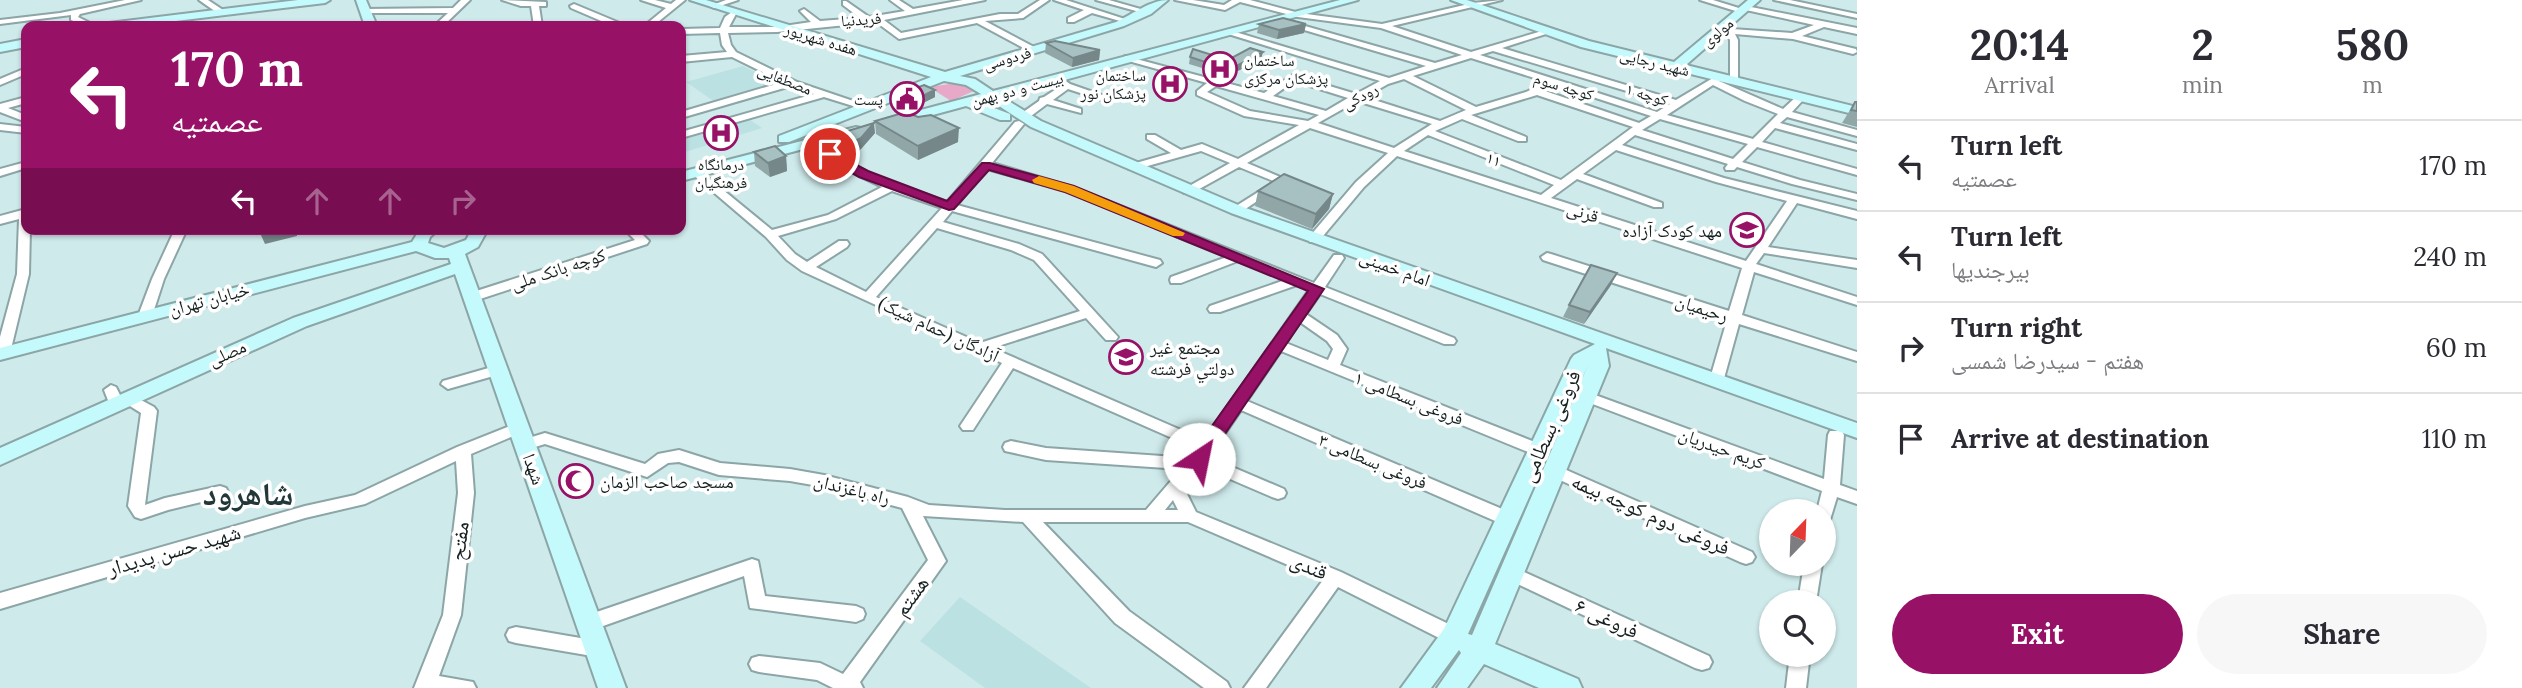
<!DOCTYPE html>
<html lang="en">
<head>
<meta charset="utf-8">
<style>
	:root { --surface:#fff; --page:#f7f7f7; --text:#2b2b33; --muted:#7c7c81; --line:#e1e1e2; --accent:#971167 }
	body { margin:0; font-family:Lora,"Noto Naskh Arabic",serif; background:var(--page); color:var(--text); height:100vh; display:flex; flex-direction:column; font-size:26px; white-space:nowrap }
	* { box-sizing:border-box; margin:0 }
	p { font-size:23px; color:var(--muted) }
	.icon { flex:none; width:38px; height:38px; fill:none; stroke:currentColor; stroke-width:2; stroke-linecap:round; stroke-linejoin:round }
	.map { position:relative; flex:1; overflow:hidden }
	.details { display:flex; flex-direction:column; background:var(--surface); width:665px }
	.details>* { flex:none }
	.top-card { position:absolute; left:21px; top:21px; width:665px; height:214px; border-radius:14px; box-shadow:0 2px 5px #0004; background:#971167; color:#fff; overflow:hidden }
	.needle { width:46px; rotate:23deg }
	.buttons { position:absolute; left:1759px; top:499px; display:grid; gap:14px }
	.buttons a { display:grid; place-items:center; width:77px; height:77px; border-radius:50%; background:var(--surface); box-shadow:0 2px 5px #0004; font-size:35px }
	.pin { position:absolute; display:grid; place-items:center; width:60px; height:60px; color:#fff; margin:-30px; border:4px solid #fff; border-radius:50%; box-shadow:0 2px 7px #0007 }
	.me { position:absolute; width:77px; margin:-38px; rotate:34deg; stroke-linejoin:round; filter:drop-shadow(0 0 5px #0008) }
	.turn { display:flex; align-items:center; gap:24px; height:147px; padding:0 35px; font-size:32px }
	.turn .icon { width:91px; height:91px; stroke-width:2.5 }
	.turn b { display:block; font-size:49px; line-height:60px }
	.lanes { display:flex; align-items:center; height:66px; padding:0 35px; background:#0003; justify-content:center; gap:35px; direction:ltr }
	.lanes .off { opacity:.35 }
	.eta { display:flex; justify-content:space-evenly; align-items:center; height:119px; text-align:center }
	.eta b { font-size:42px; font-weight:800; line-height:49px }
	.cta { display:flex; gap:14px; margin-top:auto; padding:14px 35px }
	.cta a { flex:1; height:80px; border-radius:42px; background:var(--accent); color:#fff; font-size:28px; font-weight:800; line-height:80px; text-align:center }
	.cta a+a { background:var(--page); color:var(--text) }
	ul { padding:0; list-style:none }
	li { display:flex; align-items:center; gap:21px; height:91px; padding:0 35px; border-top:2px solid var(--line) }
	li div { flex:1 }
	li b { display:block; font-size:26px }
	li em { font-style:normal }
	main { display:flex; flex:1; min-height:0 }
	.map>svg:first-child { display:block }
	.built { fill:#bce1e2 }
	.green { fill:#e7a9c7 }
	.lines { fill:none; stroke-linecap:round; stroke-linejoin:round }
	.street-casing { stroke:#8ca5a6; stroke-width:4 }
	.secondary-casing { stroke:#8ca5a6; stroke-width:4 }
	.street { fill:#fff; fill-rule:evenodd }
	.secondary { fill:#c4fafc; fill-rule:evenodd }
	.wall { fill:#90a6a7 }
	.shaded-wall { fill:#758788 }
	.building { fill:#a7c1c2; stroke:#758788; stroke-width:2 }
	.route { fill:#971167; stroke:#620b43; stroke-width:2 }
	.slow { fill:#f59e0b }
	.labels { text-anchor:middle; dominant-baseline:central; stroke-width:7; stroke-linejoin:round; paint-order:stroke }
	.far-street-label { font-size:16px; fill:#151f1f; stroke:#fff }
	.far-poi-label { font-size:16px; fill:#151f1f; stroke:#fff; text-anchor:end }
	.street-label { font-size:18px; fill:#151f1f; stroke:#fff }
	.poi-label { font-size:18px; fill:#151f1f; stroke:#fff; text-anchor:start }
	.near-street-label { font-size:21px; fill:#151f1f; stroke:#fff }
	.town-label { font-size:32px; font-weight:bold; fill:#213738; stroke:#fff }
</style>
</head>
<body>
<main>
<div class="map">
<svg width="1857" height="688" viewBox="0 0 1857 688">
	<rect width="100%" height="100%" fill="#cfeaeb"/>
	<g class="built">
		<path d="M743 66 781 84 715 102 686 82Z"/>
		<path d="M746 117 762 128 685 152 681 137Z"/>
		<path d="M960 597 1091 688H985L920 641Z"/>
	</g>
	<path class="green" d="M963 82 975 88 974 91 951 101 929 87Z"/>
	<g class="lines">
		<g class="street-casing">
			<g id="street">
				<path d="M125 0H141L80 14 78 17 96 26H86L71 20V15L0 24V20L60 13Z"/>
				<path d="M199 0H208L226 12 219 14Z"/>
				<path d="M461 0H470L443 26H434L448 13H365L361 11 365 9 453 8Z"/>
				<path d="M502 0 546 2V6H539L542 26H534L531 6H521Z"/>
				<path d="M641 0H655L671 4 676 0H685L653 26H644L666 8Z"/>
				<path d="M726 0H738L714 8 710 6Z"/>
				<path d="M890 0H899L913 9 963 0H985L884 20 901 33 1000 14H1018L1040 0H1049L1023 18 985 21 1036 48 1037 50 1033 53 977 23 899 39 876 22 777 32 728 33 731 45 736 52 797 82 871 107 866 110 824 97 681 138V132L814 94 791 86 681 118V112L783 82 732 57 681 62V56L727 52 722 45 720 33 681 34V29L720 28 725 17 732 12 736 14 729 27H777L811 22 800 11 804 9 820 21 860 18 843 5V1H846L869 17 905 11Z"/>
				<path d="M1054 0H1066L1131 21 1127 23 1092 13 1074 22H1068V18L1084 10Z"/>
				<path d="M1096 0H1109L1151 12 1147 14Z"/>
				<path d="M1175 0H1193L1224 5 1232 0H1250L1299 13 1382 24 1473 3 1502 0 1392 26 1471 52 1549 29V33L1502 48 1676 100 1718 75 1723 78 1719 81 1783 109 1797 96H1803V100L1792 112 1857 130V136L1787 117 1780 123 1857 144V150L1775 128 1762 142 1857 169V175L1757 147 1742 162 1800 180 1857 194V200L1792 184 1737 167 1734 170H1726L1725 168 1728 164 1635 135 1622 145 1724 178 1857 211V219L1797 203 1768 247 1857 260V268L1764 253 1756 264 1857 297V305L1754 272 1742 315 1857 352V361L1739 324 1723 382 1721 385H1711L1709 382 1727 320 1543 260 1541 257 1547 253 1551 254 1729 311 1742 268 1397 156 1364 187 1318 242H1310L1308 239 1310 236 1356 182 1388 153 1310 128 1247 163 1297 184V188L1293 189 1239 167 1192 193H1184V189L1230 163 1201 151 1137 169H1129V165L1171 153 1147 139V135H1155L1181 150 1202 144 1238 159 1299 125 1244 116 1197 95V91L1207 83 1125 60V56L1264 93 1293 75 1356 94 1380 81 1225 33 1232 31 1389 78 1426 66 1284 24 1291 22 1435 63 1462 55 1381 28 1298 17 1240 2 1225 10ZM1493 51 1670 104 1657 112 1480 55ZM1471 58 1547 82 1526 92 1476 107 1413 76ZM1404 79 1466 110 1440 121 1365 97 1388 84ZM1294 81 1348 98 1326 111 1273 96ZM1556 85 1651 116 1639 123 1545 91ZM1713 85 1745 101 1778 114 1753 139 1667 115ZM1216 86 1319 115 1308 121 1250 111 1207 92ZM1537 95 1633 127 1561 180 1435 131 1462 119 1518 141H1526V137L1471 115ZM1357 101 1432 124 1394 148 1318 123ZM1660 119 1748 144 1733 159 1642 130ZM1428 135 1554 185 1541 195 1404 151ZM1616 150 1716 182 1787 201 1746 261 1551 198 1577 179 1654 207H1662V203L1583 174Z"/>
				<path d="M1700 0H1713L1742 9 1746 6 1857 28V34L1824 27 1802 36 1856 49 1857 52 1853 54 1793 39 1735 34 1738 40V78L1730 80V40L1728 37 1717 32V28L1792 33 1814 25 1746 10 1742 13Z"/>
				<path d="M1774 0H1790L1857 14V18Z"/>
				<path d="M574 4 622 24 623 26H613L571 8 570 6Z"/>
				<path d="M26 68V74L0 85V79Z"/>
				<path d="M1057 75 1070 84 1113 99 1108 102 1068 89 1053 100 1081 109V113L1047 104 1027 119H1019V115L1039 101 1040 98 1044 97 1061 86 1052 78Z"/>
				<path d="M26 97V103L8 108 26 115V122L0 112V104Z"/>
				<path d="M1019 121 1024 124 992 163 1073 187 1314 283 1334 255H1342L1344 258 1325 287 1454 338 1456 341 1454 344H1444L1320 294 1306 314 1337 335 1347 349 1340 365 1545 446 1547 450 1545 454H1533L1281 351 1247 401 1514 514 1517 519 1514 524 1508 525 1502 524 1241 410 1209 457 1284 489 1286 493 1284 497 1278 499 1272 497 1202 467 1184 488 1196 512 1341 572 1461 630 1464 636 1461 642 1454 644 1447 642 1338 587 1266 688H1244L1323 580 1188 522H1043L1129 611 1227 682 1230 688H1204L1115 623 1023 522 923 516 946 561 860 682 863 688H833L817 680 759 672 752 670 749 664 752 658 759 656 820 663 843 674 928 560 902 508 824 487 790 481 719 475 679 462 668 463 647 477 545 444 525 450 519 449 517 445 519 441 545 433 645 464 658 454 679 450 720 463 790 469 824 475 908 497 929 505 1005 510H1146L1181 469 1046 460 1005 451 1003 447 1005 443 1011 441 1046 448 1191 458 1197 449 1013 368 973 430H963L960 426 1002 363 802 271 787 260 766 237 691 173 692 171H700L772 230 828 215 882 187 851 172 811 144V140L815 139 858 167 880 178 947 202 1015 122ZM987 169 1065 191 1227 257 1171 277 1170 280 1171 283H1181L1238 261 1285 280 1210 306 1208 309 1210 312H1220L1297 285 1309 290 1204 440 992 348 1086 318 1106 340H1116L1118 337 1042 254 1019 244 943 222 952 211 1156 267 1162 263 1160 260 957 205ZM892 191 942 208 866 292 816 267 847 247 849 244 847 241H839L807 262 795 254 778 236 836 219ZM937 228 1011 250 1034 260 1080 311 980 343 876 297ZM1300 322 1327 341 1333 349 1328 360 1286 343ZM1173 500 1178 510H1165Z"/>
				<path d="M0 124 26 127V133L0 130Z"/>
				<path d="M26 162V168L0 176V169Z"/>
				<path d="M1271 184 1277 187 1275 189 1241 212H1233V208Z"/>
				<path d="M26 209V229H30L29 274 10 353 3 357H0V337L17 274 19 219 0 224V216Z"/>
				<path d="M175 229H187L164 279 152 316 150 319H140L138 316 152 279Z"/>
				<path d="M624 229H637L649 241 647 244 477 300H467L465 297 467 294 635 240Z"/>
				<path d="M499 365 504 367 506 370 504 373 448 389 441 384 443 381Z"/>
				<path d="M111 385 116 387 121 397 128 393 154 407 157 411 145 505 165 498 220 486 226 488 228 492 226 496 168 510 141 519 135 517 128 506 141 413 122 401 121 408H111L104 390Z"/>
				<path d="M1587 392 1824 479 1828 435 1830 431H1842L1844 435 1840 485 1857 491V504L1837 497 1830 520 1824 521V511H1817L1822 491 1582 400 1580 397Z"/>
				<path d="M520 422 525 423 528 427 525 431 471 454 474 493 461 615 439 676 473 682 476 688H414L443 615 458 493 456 461 365 504 305 518 0 609V593L305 506 355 495 457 447Z"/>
				<path d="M1555 465 1752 552 1755 557 1752 562 1746 564 1740 562 1549 475 1547 471 1549 467Z"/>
				<path d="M752 559 758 561 765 596 856 606 863 609 865 614 863 619 856 622 750 608 744 576 589 631 582 629 580 623 582 617Z"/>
				<path d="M1804 564H1822L1816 602H1798Z"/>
				<path d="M1513 567 1709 656 1712 662 1709 668 1702 670 1695 668 1507 579 1504 574 1507 569Z"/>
				<path d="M516 627 598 641 605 643 608 649 605 655 598 657 516 643 509 641 506 635 509 629Z"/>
				<path d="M1790 654H1810L1806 688H1786Z"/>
			</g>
		</g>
		<g class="secondary-casing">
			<g id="secondary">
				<path d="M298 0H330L325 3 135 26H103L109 23Z"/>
				<path d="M356 0H366L377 26H365Z"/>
				<path d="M690 0H706L945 72 1116 22C1133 14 1151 0 1168 0L1151 14 1124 26 960 76 975 79 993 91 1340 0H1358L1002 97 1041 121 1243 207 1857 423V438L1606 348 1609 366 1495 644 1578 679 1582 688H1539L1484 664 1467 688H1437L1461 653 1459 650 1431 688H1401L1444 629 1571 359 1574 355 1595 344 1231 213 1031 127 990 100 981 103 1010 114V120H1000L966 106 892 126 885 122 887 119 981 94 966 85 944 81 789 142H779V136L931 77ZM1589 363 1472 635 1468 634Z"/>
				<path d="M1451 0H1467L1589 41 1674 62 1748 0H1760L1686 65 1857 107V115L1581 47Z"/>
				<path d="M26 39V47L0 52V44Z"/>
				<path d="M856 127 861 128V134L681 181V172Z"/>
				<path d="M420 229H439L430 237 428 243 444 248 466 240 472 229H488L478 247 465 254 626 688H598L455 274 307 326 0 465V448L293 318 451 264 449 258H435L416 251 0 360V348L412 242Z"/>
			</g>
		</g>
		<use href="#street" class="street"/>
		<use href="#secondary" class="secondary"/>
	</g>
	<g class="wall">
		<path d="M1259 24H1306L1304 33 1277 39 1257 33Z"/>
		<path d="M1046 43 1100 50 1099 60 1072 67 1045 53Z"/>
		<path d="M1190 57 1228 60 1261 59 1228 76 1189 64Z"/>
		<path d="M900 94 935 97 915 107 901 101Z"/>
		<path d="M1855 102H1857V127L1842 123Z"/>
		<path d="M918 117 958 142 918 160 876 134 875 121Z"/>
		<path d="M875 133 861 149 847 157 832 147 831 136Z"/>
		<path d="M754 152 786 156 787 171 770 177 755 166Z"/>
		<path d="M1258 191 1333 194 1329 209 1312 229 1255 206Z"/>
		<path d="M1611 285 1584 324 1563 317 1569 305Z"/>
	</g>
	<g class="shaded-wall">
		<path d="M1306 24 1304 33 1277 39 1279 30Z"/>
		<path d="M1100 50 1099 60 1072 67 1073 58Z"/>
		<path d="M1263 52 1261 59 1228 76 1229 70Z"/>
		<path d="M935 90V97L915 107 914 100Z"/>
		<path d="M874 123 875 133 861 149 847 157 846 146Z"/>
		<path d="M959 128 958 142 918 160V146Z"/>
		<path d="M786 156 787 171 770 177 768 163Z"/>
		<path d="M1333 194 1329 209 1312 229 1316 214Z"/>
		<path d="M273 229H297V236L265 244 260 233Z"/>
		<path d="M1617 273 1611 285 1584 324 1590 312Z"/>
	</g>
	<g class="building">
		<path d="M1283 18 1306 24 1279 30 1259 24Z"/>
		<path d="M1055 41 1100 50 1073 58 1046 43Z"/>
		<path d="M1250 48 1263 52 1229 70 1190 57 1193 49 1228 60Z"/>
		<path d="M924 85 935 90 914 100 900 94Z"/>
		<path d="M1855 102H1857V111L1851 110Z"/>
		<path d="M906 112 918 117 931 115 959 128 918 146 875 121Z"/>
		<path d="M874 123 861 138 846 146 831 136Z"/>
		<path d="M775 146 786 156 768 163 754 152Z"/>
		<path d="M1284 174 1333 194 1316 214 1258 191Z"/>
		<path d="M260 229H273L260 233Z"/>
		<path d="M1591 265 1617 273 1590 312 1569 305Z"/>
	</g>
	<path class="route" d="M830 151 868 171 947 201 982 163H990L1074 186 1324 289 1205 463H1192L1190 459 1192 454 1308 291 1065 192 989 170 954 209 949 210 859 177 825 157 823 154Z"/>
	<path class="slow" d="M1039 176 1074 186 1185 233 1183 236H1173L1065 192 1034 183 1032 180Z"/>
	<defs>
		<g id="hospital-ring" transform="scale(1.75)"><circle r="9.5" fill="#fff" stroke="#971167" stroke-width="1.5"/><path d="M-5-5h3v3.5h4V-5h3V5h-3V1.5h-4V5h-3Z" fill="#971167"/></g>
		<g id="civic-ring" transform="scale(1.75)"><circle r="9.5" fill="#fff" stroke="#971167" stroke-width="1.5"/><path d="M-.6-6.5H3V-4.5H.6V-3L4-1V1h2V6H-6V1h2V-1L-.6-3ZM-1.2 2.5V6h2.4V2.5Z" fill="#971167"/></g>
		<g id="school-ring" transform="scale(1.75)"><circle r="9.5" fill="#fff" stroke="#971167" stroke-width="1.5"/><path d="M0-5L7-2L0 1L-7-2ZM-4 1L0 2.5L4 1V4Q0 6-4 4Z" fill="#971167"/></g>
		<g id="mosque-ring" transform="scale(1.75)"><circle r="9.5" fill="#fff" stroke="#971167" stroke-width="1.5"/><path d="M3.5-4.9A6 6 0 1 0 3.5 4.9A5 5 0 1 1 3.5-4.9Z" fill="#971167"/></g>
	</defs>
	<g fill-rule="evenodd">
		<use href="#hospital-ring" x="1220" y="69"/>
		<use href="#hospital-ring" x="1170" y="84"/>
		<use href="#civic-ring" x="907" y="99"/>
		<use href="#hospital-ring" x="721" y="133"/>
		<use href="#school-ring" x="1747" y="230"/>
		<use href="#school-ring" x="1126" y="357"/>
		<use href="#mosque-ring" x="576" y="481"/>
	</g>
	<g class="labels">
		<g class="far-street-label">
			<text transform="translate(861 19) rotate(-4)">فریدنیا</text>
			<text transform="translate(1717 32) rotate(-40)">مولوی</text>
			<text transform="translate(821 39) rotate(17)">هفده شهریور</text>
			<text transform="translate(1007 58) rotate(-16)">فردوسی</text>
			<text transform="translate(1655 62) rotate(14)">شهید رجایی</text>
			<text transform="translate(785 79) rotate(22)">مصطفایی</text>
			<text transform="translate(1564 86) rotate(17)">کوچه سوم</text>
			<text transform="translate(1017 89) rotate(-15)">بیست و دو بهمن</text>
			<text transform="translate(1647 94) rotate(17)">۱ کوچه</text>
			<text transform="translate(1360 96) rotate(-28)">رودکی</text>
			<text transform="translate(1494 159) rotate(22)">۱۱</text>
		</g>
		<g class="far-poi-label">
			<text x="1244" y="60" text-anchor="start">ساختمان<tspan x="1244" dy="18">پزشکان مرکزی</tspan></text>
			<text x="1146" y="75">ساختمان<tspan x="1146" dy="18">پزشکان نور</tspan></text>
			<text x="883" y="99">پست</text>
			<text x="721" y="164" text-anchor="middle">درمانگاه<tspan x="721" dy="18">فرهنگیان</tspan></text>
		</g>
		<g class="street-label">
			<text transform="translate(1583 212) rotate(18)">قرنی</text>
			<text transform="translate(1395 268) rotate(20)">امام خمینی</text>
			<text transform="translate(558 269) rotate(-18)">کوچه بانک ملی</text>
			<text transform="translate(209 299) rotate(-15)">خیابان تهران</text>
			<text transform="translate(1702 308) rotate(18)">رحیمیان</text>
			<text transform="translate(939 329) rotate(25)">آزادگان (حمام شیک)</text>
			<text transform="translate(227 353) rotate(-24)">مصلی</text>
			<text transform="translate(1409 398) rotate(22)">فروغی بسطامی ۱</text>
			<text transform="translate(1722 448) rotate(20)">کریم حیدریان</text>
			<text transform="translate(1373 461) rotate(23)">فروغی بسطامی ۳</text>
			<text transform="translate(534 469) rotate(70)">شهدا</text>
			<text transform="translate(852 489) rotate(14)">راه باغزندان</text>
		</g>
		<g class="poi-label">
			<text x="1722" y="230" text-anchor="end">مهد کودک آزاده</text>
			<text x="1150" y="347">مجتمع غير<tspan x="1150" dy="21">دولتي فرشته</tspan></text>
			<text x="600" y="481">مسجد صاحب الزمان</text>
		</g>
		<g class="near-street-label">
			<text transform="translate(1550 426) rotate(-66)">فروغی بسطامی</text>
			<text transform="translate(1651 514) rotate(24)">فروغی دوم کوچه بیمه</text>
			<text transform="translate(459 541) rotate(-83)">مفتح</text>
			<text transform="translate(174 550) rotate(-16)">شهید حسن پدیدار</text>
			<text transform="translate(1309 566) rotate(23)">قندی</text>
			<text transform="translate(911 596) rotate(-54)">هشتم</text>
			<text transform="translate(1607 618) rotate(25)">فروغی ۶</text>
		</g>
		<g class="town-label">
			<text x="248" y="493">شاهرود</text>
		</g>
	</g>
</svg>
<div class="buttons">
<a><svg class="needle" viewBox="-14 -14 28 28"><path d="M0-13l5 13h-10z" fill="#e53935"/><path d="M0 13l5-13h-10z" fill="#7c7c81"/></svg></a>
<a><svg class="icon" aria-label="search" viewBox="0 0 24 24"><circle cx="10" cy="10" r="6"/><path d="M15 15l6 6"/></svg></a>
</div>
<div class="pin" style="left:830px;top:154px;background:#d93025"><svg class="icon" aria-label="arrive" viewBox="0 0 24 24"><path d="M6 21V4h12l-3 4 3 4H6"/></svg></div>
<svg class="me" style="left:1199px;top:459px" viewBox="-20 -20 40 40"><circle r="19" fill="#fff"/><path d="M0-13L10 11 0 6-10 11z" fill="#971167"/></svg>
<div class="top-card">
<div class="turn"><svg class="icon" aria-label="left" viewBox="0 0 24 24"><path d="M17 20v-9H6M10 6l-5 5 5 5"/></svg><div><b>170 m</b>عصمتیه</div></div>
<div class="lanes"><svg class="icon" aria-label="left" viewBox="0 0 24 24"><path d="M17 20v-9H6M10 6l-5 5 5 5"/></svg><svg class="icon off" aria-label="ahead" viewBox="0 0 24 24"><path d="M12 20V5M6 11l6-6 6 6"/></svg><svg class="icon off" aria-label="ahead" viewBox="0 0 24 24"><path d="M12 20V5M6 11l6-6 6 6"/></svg><svg class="icon off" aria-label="right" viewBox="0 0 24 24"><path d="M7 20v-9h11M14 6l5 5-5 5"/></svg></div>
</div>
</div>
<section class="details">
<div class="eta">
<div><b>20:14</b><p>Arrival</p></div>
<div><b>2</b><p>min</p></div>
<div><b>580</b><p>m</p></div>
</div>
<ul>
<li><svg class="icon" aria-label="left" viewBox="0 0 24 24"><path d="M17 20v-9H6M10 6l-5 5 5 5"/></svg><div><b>Turn left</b><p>عصمتیه</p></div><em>170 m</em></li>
<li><svg class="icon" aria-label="left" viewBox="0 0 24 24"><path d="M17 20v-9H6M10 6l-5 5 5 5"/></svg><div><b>Turn left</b><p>بیرجندیها</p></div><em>240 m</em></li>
<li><svg class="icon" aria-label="right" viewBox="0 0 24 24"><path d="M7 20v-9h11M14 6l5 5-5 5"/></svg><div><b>Turn right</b><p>هفتم - سیدرضا شمسی</p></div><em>60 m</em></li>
<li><svg class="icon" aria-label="arrive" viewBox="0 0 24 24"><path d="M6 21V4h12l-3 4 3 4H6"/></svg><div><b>Arrive at destination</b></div><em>110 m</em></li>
</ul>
<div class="cta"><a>Exit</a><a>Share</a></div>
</section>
</main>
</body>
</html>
